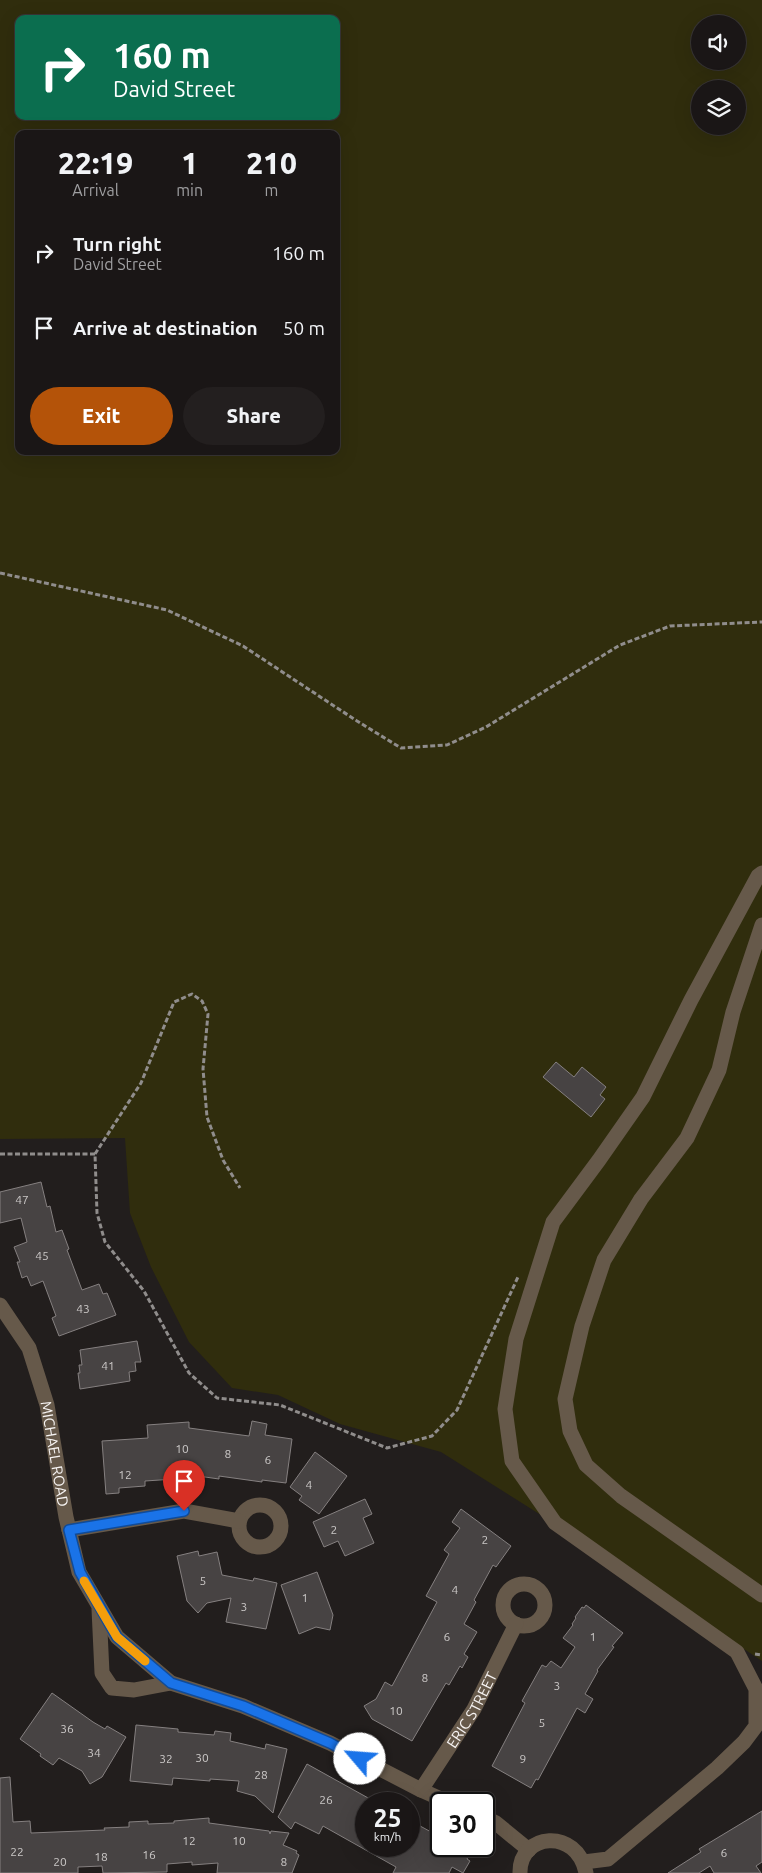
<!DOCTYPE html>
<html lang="en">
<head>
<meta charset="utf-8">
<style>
	:root { --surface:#1a1616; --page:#231f1f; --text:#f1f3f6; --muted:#9f9fa1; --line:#383535; --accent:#b45309 }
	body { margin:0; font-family:Ubuntu,sans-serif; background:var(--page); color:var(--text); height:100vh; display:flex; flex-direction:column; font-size:19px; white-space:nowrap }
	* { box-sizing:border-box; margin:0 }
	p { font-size:16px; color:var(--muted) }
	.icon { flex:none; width:28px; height:28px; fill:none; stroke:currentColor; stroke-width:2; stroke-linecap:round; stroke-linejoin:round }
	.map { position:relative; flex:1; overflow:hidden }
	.drawer { position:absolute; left:15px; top:130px; width:325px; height:325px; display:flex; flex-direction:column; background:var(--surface); border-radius:10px; box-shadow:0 5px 20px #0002,0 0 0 1px var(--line) }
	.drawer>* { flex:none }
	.top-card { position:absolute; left:15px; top:15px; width:325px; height:105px; border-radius:10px; box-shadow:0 5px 20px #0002,0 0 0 1px var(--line); background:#0b6e4f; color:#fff; overflow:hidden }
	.fabs { position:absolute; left:691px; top:15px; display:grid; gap:10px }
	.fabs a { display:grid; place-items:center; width:55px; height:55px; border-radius:50%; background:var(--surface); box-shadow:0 5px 20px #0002,0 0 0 1px var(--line); font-size:25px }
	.speed { position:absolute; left:355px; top:1792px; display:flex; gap:10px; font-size:25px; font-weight:700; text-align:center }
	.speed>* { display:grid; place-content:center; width:65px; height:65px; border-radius:50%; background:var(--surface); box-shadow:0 5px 20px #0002,0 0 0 1px var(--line); line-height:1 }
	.speed small { font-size:12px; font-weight:400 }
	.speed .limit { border:2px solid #111; border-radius:8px; background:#fff; color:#111 }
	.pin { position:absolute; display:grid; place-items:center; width:42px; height:42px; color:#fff; margin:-51px -21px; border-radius:50% 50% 50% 0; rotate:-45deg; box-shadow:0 0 5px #0007 }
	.pin .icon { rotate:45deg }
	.me { position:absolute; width:55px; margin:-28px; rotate:297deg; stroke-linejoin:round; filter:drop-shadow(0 0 4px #0008) }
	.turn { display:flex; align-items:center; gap:18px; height:105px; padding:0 15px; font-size:22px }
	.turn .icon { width:65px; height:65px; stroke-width:2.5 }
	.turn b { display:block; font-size:35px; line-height:42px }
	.eta { display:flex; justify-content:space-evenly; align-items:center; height:85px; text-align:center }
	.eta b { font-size:30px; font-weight:800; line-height:35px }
	.primary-button { display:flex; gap:10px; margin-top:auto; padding:10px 15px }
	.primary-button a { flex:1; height:58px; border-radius:30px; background:var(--accent); color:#fff; font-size:20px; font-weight:800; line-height:58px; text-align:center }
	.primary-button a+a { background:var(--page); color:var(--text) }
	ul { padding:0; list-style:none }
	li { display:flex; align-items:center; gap:15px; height:75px; padding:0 15px }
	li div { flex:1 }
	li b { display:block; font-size:19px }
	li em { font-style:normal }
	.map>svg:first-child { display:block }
	.green { fill:#302d0d; fill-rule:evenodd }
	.building { fill:#474343; stroke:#858080 }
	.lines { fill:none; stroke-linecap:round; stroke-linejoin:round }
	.path { stroke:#908d8c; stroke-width:3; stroke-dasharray:5 2.5; stroke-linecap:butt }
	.minor { stroke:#66594a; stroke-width:15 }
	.route-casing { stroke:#114b97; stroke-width:12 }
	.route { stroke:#1a73e8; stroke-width:9 }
	.slow { stroke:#f59e0b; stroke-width:9 }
	.labels { text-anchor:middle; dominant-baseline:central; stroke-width:5; stroke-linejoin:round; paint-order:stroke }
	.number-label { font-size:12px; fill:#cbc8c7 }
	.street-label { font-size:15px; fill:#f7f4f3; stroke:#0b0908 }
</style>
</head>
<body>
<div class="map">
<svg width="762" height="1873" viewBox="0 0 762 1873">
	<rect width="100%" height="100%" fill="#221e1d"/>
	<path class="green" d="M0 0H762V1661L579 1539 441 1452 340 1424 278 1395 232 1388 189 1342 151 1267 130 1213 125 1138 0 1139ZM19 19H336V116H19ZM700 24H738V61H700ZM700 89H738V126H700ZM19 134H336V451H19Z"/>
	<g class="building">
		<path d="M556 1062 574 1077 582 1067 606 1087 600 1095 605 1099 591 1117 543 1077Z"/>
		<path d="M41 1182 47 1207 50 1206 56 1232 62 1230 69 1249 67 1250 82 1290 99 1284 103 1294 107 1293 116 1315 59 1336 52 1318 56 1316 43 1281 31 1286 27 1276 22 1278 17 1262H20L14 1247 27 1242 21 1218 0 1223V1192Z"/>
		<path d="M137 1341 141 1362H135L136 1371 129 1372 130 1381 80 1389 78 1373H80L79 1365H82L80 1350Z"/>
		<path d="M252 1421 267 1424 265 1435 292 1439 286 1483 262 1480V1482L219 1476V1479L205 1477 145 1481V1486L119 1488V1493L106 1494 102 1441 148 1438 147 1425 189 1422V1428L249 1436Z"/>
		<path d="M315 1452 347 1476 319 1514 299 1500 302 1496 290 1487Z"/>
		<path d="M365 1499 372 1514 363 1518 374 1543 345 1556 338 1541 324 1547 313 1522Z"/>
		<path d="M461 1509 511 1546 496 1567 493 1565 474 1600 476 1602 464 1624 477 1632 464 1654 468 1657 462 1668 460 1666 449 1685 446 1683 412 1741 372 1719 364 1706 376 1699 385 1682 392 1686 437 1602 426 1596 449 1554 444 1550 460 1528 452 1522Z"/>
		<path d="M198 1551 199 1556 217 1552 222 1575 253 1581 254 1578 277 1583 266 1629 226 1622 231 1598 207 1603 198 1613 187 1601 177 1556Z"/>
		<path d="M317 1572 333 1615 330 1630 316 1627 299 1634 281 1585Z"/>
		<path d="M586 1605 623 1633 612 1646 614 1647 597 1670 598 1671 585 1694 593 1699 585 1713 577 1708 538 1780 536 1779 531 1788 492 1766 525 1703 522 1701 542 1665 546 1667 551 1661 561 1668 575 1647 563 1638 573 1625 572 1624 576 1618 575 1617 582 1607 584 1608Z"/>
		<path d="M52 1693 93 1722 105 1729 107 1726 126 1737 102 1777 90 1784 82 1771 59 1758 53 1765 40 1756 41 1754 20 1739Z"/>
		<path d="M136 1725 178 1729V1732L214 1735 215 1731 231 1733 230 1741 265 1749 266 1744 287 1749 273 1813 255 1796 237 1791 239 1781 210 1779V1781L173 1778 172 1785 130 1781Z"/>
		<path d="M307 1764 379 1804H366V1818L361 1827 366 1830V1846H409V1820L433 1833 430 1839 441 1846 468 1857 467 1859 470 1861 463 1873 452 1867 449 1873H393L396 1867 323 1826 319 1834 295 1822 291 1829 278 1817Z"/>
		<path d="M10 1777 13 1822 30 1821 31 1833 105 1830 104 1828 129 1827V1822L148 1821V1824L174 1823V1821L209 1818V1823L269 1831 270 1834 271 1831 289 1833 283 1845 297 1851 296 1853 299 1855 292 1873H217L218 1863 192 1865V1862L167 1864V1872L103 1873 102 1866 78 1867V1873H0V1778Z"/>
		<path d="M762 1811V1862L756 1866 761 1873H714L710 1866 699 1873H668L701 1852 699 1849Z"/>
	</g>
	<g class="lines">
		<g class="path">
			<path d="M0 573 167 610 243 646 357 721 401 748 447 745 486 727 620 645 670 626 762 622"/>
			<path d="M0 1154H95L97 1213 105 1242 144 1291 189 1373 217 1398 280 1405 387 1448 432 1436 457 1410 518 1277"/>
			<path d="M95 1154 141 1083 174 1002 192 994 202 1001 208 1014 203 1069 207 1117 223 1160 240 1188"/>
			<path d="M755 1654 762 1655"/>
		</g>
		<g class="minor">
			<path d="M762 925 733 1012 719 1070 687 1138 641 1199 604 1260 582 1326 565 1399 570 1431 586 1465 621 1496 762 1595"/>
			<path id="s1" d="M0 1305 29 1348 47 1405 66 1517 79 1572 117 1637 171 1683 243 1706 330 1743 421 1790 452 1804"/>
			<circle cx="260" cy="1526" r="21"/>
			<path d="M69 1530 184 1511 239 1521"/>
			<circle cx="524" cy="1605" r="21"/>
			<path d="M99 1609 102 1673 112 1688 134 1690 171 1683"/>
			<path id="s2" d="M421 1790 474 1709 516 1624"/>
			<path d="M484 1817 496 1823 529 1850"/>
			<path d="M584 1862 608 1859 717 1768 744 1742 756 1726V1689L737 1652 555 1523 512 1461 505 1409 516 1339 553 1222 599 1160 643 1097 691 1000 758 876 762 873"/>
			<path d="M520 1873C519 1833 577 1827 586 1873"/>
		</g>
	</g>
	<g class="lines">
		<g class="route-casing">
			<path id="route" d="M184 1511 69 1530 80 1572 117 1637 171 1683 243 1706 330 1743 360 1759"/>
		</g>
		<use href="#route" class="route"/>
		<path class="slow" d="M84 1581 117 1637 145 1661"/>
	</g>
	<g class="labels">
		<g class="number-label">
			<text x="22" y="1199">47</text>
			<text x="42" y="1255">45</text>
			<text x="83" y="1308">43</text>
			<text x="108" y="1365">41</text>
			<text x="182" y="1448">10</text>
			<text x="228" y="1453">8</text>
			<text x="268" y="1459">6</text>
			<text x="125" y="1474">12</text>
			<text x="309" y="1484">4</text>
			<text x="334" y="1529">2</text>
			<text x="485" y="1539">2</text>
			<text x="203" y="1580">5</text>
			<text x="455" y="1589">4</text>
			<text x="305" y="1597">1</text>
			<text x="244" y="1606">3</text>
			<text x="447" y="1636">6</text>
			<text x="593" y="1636">1</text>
			<text x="425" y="1677">8</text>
			<text x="557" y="1685">3</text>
			<text x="396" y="1710">10</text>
			<text x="542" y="1722">5</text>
			<text x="67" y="1728">36</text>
			<text x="94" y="1752">34</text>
			<text x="202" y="1757">30</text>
			<text x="166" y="1758">32</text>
			<text x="523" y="1758">9</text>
			<text x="261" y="1774">28</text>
			<text x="326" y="1799">26</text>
			<text x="189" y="1840">12</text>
			<text x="239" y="1840">10</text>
			<text x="17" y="1851">22</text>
			<text x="724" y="1852">6</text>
			<text x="149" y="1854">16</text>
			<text x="101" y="1856">18</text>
			<text x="60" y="1861">20</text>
			<text x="284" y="1861">8</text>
		</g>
		<g class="street-label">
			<text stroke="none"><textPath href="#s1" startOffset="161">MICHAEL ROAD</textPath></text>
			<text stroke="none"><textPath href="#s2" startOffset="95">ERIC STREET</textPath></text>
		</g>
	</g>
</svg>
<div class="fabs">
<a><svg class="icon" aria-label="sound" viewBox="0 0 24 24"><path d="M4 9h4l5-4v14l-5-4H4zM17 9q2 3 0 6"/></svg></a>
<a><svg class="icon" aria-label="layers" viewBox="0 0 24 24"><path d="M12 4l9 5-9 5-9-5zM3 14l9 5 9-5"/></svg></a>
</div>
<div class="speed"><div>25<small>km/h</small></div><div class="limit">30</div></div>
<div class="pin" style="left:184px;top:1511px;background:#d93025"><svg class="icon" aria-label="arrive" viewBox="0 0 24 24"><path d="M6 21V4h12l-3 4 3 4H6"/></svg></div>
<svg class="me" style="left:360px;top:1759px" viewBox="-20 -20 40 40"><circle r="19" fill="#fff"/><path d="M0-13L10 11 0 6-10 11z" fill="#1a73e8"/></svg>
<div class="top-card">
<div class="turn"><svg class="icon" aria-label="right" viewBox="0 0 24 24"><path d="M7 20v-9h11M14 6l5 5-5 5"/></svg><div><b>160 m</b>David Street</div></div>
</div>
<section class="drawer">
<div class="eta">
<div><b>22:19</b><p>Arrival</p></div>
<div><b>1</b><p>min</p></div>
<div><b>210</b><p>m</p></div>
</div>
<ul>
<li><svg class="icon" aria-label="right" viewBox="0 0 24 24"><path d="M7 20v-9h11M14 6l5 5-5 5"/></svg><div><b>Turn right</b><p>David Street</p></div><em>160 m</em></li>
<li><svg class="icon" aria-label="arrive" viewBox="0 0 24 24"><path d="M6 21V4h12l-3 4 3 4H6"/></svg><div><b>Arrive at destination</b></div><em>50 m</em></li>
</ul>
<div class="primary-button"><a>Exit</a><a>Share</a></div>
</section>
</div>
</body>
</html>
